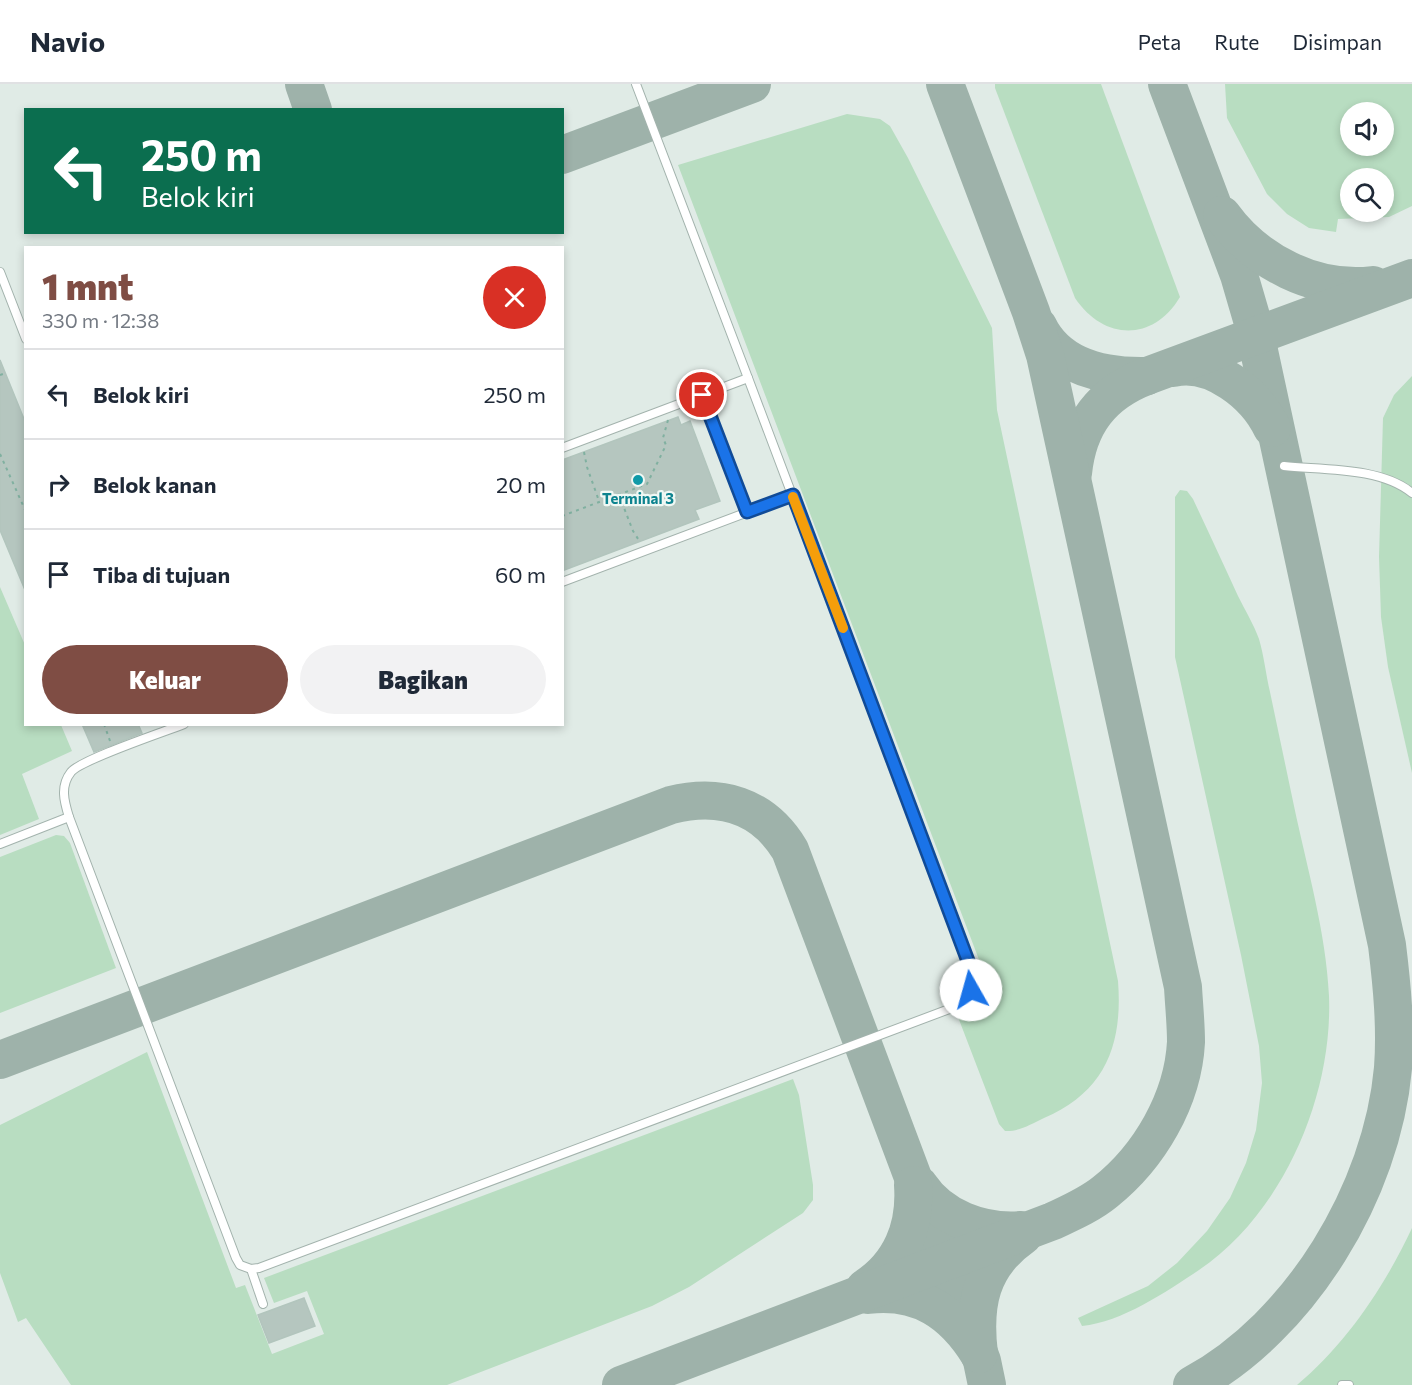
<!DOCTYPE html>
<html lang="id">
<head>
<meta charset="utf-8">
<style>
	:root { --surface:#fff; --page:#f2f2f3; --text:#1f2937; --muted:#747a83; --line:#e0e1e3; --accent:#7f4d44 }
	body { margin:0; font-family:Commissioner,sans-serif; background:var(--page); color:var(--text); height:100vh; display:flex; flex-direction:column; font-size:22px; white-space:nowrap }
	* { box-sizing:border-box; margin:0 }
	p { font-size:20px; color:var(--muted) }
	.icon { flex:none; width:33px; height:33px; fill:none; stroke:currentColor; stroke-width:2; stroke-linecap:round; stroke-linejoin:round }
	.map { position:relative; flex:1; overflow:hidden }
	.drawer { position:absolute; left:24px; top:162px; width:540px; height:480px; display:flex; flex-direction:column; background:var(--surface); border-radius:0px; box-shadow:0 3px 9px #0003 }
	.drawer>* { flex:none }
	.banner { position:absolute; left:24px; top:24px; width:540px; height:126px; border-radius:0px; box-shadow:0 3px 9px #0003; background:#0b6e4f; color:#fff; overflow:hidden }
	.tools { position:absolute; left:1340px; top:18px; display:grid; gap:12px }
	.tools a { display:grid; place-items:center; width:54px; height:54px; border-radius:50%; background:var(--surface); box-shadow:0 3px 9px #0003; font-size:30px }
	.pin { position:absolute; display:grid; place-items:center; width:51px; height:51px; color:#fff; margin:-26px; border:3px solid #fff; border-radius:50%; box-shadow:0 2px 6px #0007 }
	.me { position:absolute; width:66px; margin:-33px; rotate:353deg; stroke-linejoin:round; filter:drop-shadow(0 0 4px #0008) }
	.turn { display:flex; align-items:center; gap:21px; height:126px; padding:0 18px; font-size:27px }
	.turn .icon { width:78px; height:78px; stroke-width:2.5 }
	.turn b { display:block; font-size:42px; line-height:51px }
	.round { display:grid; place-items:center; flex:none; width:63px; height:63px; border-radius:32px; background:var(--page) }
	.headline { display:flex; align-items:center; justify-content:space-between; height:102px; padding:0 18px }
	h1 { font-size:36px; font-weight:800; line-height:45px; color:var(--accent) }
	.action { display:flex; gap:12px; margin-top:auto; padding:12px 18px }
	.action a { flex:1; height:69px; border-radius:36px; background:var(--accent); color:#fff; font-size:24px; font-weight:800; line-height:69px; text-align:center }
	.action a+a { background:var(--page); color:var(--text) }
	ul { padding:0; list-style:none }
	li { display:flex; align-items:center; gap:18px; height:90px; padding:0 18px; border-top:2px solid var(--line) }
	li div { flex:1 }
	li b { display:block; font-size:22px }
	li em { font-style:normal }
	header { display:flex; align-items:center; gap:36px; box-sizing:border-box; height:84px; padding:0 30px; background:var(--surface); border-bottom:2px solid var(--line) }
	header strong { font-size:28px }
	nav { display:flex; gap:33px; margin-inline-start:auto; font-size:21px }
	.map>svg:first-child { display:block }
	.green { fill:#b8ddc1; fill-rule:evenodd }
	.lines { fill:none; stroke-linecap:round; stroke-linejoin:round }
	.taxiway { stroke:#9eb2aa; stroke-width:38 }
	.building { fill:#b5c6bf; stroke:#b2c5bd; stroke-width:1.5 }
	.service-casing { stroke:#a3b3ad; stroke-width:10 }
	.path { stroke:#80b0a0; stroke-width:2; stroke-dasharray:3 4.5; stroke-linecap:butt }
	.service { stroke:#fff; stroke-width:8 }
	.route-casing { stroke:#114b97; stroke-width:15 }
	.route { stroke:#1a73e8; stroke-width:10 }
	.slow { stroke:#f59e0b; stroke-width:10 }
	.culture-dot { fill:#0f9aa8; stroke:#f0f8f4; stroke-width:2 }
	.labels { text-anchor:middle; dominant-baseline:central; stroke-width:4.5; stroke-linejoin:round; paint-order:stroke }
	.culture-label { font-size:15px; font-weight:bold; fill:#0d838f; stroke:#f0f8f4 }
</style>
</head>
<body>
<header>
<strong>Navio</strong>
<nav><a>Peta</a><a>Rute</a><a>Disimpan</a></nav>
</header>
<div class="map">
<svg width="1412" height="1301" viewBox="0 0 1412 1301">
	<rect width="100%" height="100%" fill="#e0ebe6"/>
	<g class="green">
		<path d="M995 0H1101L1180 213C1153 258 1104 257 1075 214L995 4Z"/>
		<path d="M1225 0H1412V122L1389 133 1338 135 1336 148 1309 144 1287 130 1267 110 1227 34ZM1350 28H1383V62H1350ZM1383 94V128H1350V94Z"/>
		<path d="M847 30 880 35 890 42 908 74 992 244 997 326 1118 897C1123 961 1105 1008 1044 1034 1031 1040 1019 1048 1005 1047L999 1040 958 933 995 918 678 81Z"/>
		<path d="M1412 292V689L1388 583 1381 533 1379 473 1383 334 1394 311Z"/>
		<path d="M1180 406 1187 407 1193 415C1208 447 1223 479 1238 512 1245 526 1254 541 1259 555 1264 572 1266 591 1270 608 1278 646 1286 684 1294 722 1307 784 1326 848 1329 912 1333 1012 1283 1129 1199 1186 1166 1208 1122 1238 1082 1242L1078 1234 1148 1202 1177 1179 1207 1147 1230 1114 1246 1079 1256 1046 1262 999 1259 962 1241 871 1175 573V413Z"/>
		<path d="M0 503 25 561 26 640 61 641 72 667 22 690 39 735 0 751Z"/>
		<path d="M56 751 64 752 70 759 116 884 0 929V773Z"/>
		<path d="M147 968 236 1204 245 1201 272 1270 324 1250 307 1207 274 1219 264 1194 793 995 799 1011 813 1101V1116L803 1129 689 1203 652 1222 447 1301H71L26 1234 18 1238 0 1189V1041Z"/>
		<path d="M1412 1144V1301H1297C1346 1260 1385 1202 1412 1144Z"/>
	</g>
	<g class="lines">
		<g class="taxiway">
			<path d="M304 0 313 26"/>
			<path d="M1167 0 1239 191 1253 239 1387 861C1392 902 1396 943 1393 984 1382 1107 1301 1242 1192 1301"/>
			<path d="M562 71 752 0"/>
			<path d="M1222 131C1256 178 1315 208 1373 201"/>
			<path d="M1038 242C1058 284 1105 293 1147 292"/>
			<path d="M1173 284C1212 275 1256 310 1272 344"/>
			<path d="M1073 389C1078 340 1102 309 1147 292L1412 194"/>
			<path d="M0 976 671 721C720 709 763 721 790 766L982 1277 987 1301"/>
			<path d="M919 1101C941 1134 982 1149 1021 1146"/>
			<path d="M865 1204C901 1181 916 1143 913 1101"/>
			<path d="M868 1211C919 1205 953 1228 979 1270 973 1221 980 1182 1023 1152"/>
			<path d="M621 1301 1053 1137C1070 1129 1089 1121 1105 1108 1149 1073 1183 1016 1186 958 1186 940 1184 921 1183 903L1045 271 1031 228 945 0"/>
		</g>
	</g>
	<g class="building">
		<path d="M0 276 26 340 25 506 0 446Z"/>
		<path d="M678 333 681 341 690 337 720 417 695 426 699 435 562 487V376Z"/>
		<path d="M82 640H138L142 649 94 668Z"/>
		<path d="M304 1214 315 1242 269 1259 258 1231Z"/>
	</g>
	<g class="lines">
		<g class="service-casing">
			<g id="service">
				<path d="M0 188 26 255"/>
				<path d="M702 311 747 428"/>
				<path d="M562 364 748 294 636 0"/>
				<path d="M1284 382C1323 386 1381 383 1412 409"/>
				<path d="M562 498 793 411"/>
				<path d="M184 640C164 648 82 675 71 688 60 702 64 717 69 733L236 1174 240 1181 251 1185 263 1220"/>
				<path d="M0 760 69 733"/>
				<path d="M251 1185 259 1184 960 921C972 911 974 900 971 886L748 294"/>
				<path d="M1342 1301H1349"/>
			</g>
		</g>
		<g class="path">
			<path d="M0 291 6 289"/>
			<path d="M584 368 587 383 599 417"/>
			<path d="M0 370 26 428"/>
			<path d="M619 411 633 447 640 458"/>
			<path d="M562 432 647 400 666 361 663 354 668 336"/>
			<path d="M104 640 110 657"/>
		</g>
		<use href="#service" class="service"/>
	</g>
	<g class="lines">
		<g class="route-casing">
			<path id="route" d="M702 311 747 428 793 411 971 885 973 896 971 906"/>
		</g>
		<use href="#route" class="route"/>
		<path class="slow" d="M793 413 843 544"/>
	</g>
	<circle class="culture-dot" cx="638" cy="396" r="6"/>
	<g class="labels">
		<g class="culture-label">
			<text x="638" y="414">Terminal 3</text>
		</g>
	</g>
</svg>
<div class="tools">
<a><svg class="icon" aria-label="sound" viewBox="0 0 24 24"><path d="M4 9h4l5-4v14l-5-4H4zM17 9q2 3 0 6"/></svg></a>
<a><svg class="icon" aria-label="search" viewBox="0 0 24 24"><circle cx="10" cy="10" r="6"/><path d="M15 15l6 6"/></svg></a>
</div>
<div class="pin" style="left:702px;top:311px;background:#d93025"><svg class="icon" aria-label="arrive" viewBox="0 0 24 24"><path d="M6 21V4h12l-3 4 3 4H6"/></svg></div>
<svg class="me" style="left:971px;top:906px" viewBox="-20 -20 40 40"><circle r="19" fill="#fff"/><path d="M0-13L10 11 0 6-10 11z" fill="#1a73e8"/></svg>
<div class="banner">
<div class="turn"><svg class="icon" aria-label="left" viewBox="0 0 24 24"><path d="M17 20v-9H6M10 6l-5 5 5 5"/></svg><div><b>250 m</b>Belok kiri</div></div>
</div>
<section class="drawer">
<div class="headline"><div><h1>1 mnt</h1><p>330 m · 12:38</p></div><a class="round" style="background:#d93025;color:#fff"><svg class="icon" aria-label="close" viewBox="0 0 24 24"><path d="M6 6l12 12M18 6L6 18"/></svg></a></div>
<ul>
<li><svg class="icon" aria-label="left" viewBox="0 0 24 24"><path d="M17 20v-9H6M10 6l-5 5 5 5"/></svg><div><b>Belok kiri</b></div><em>250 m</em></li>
<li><svg class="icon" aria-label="right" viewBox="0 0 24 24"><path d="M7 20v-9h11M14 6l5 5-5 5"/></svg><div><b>Belok kanan</b></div><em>20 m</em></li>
<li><svg class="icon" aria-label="arrive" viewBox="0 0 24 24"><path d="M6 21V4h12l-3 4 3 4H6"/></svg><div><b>Tiba di tujuan</b></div><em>60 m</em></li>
</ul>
<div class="action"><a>Keluar</a><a>Bagikan</a></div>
</section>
</div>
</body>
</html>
